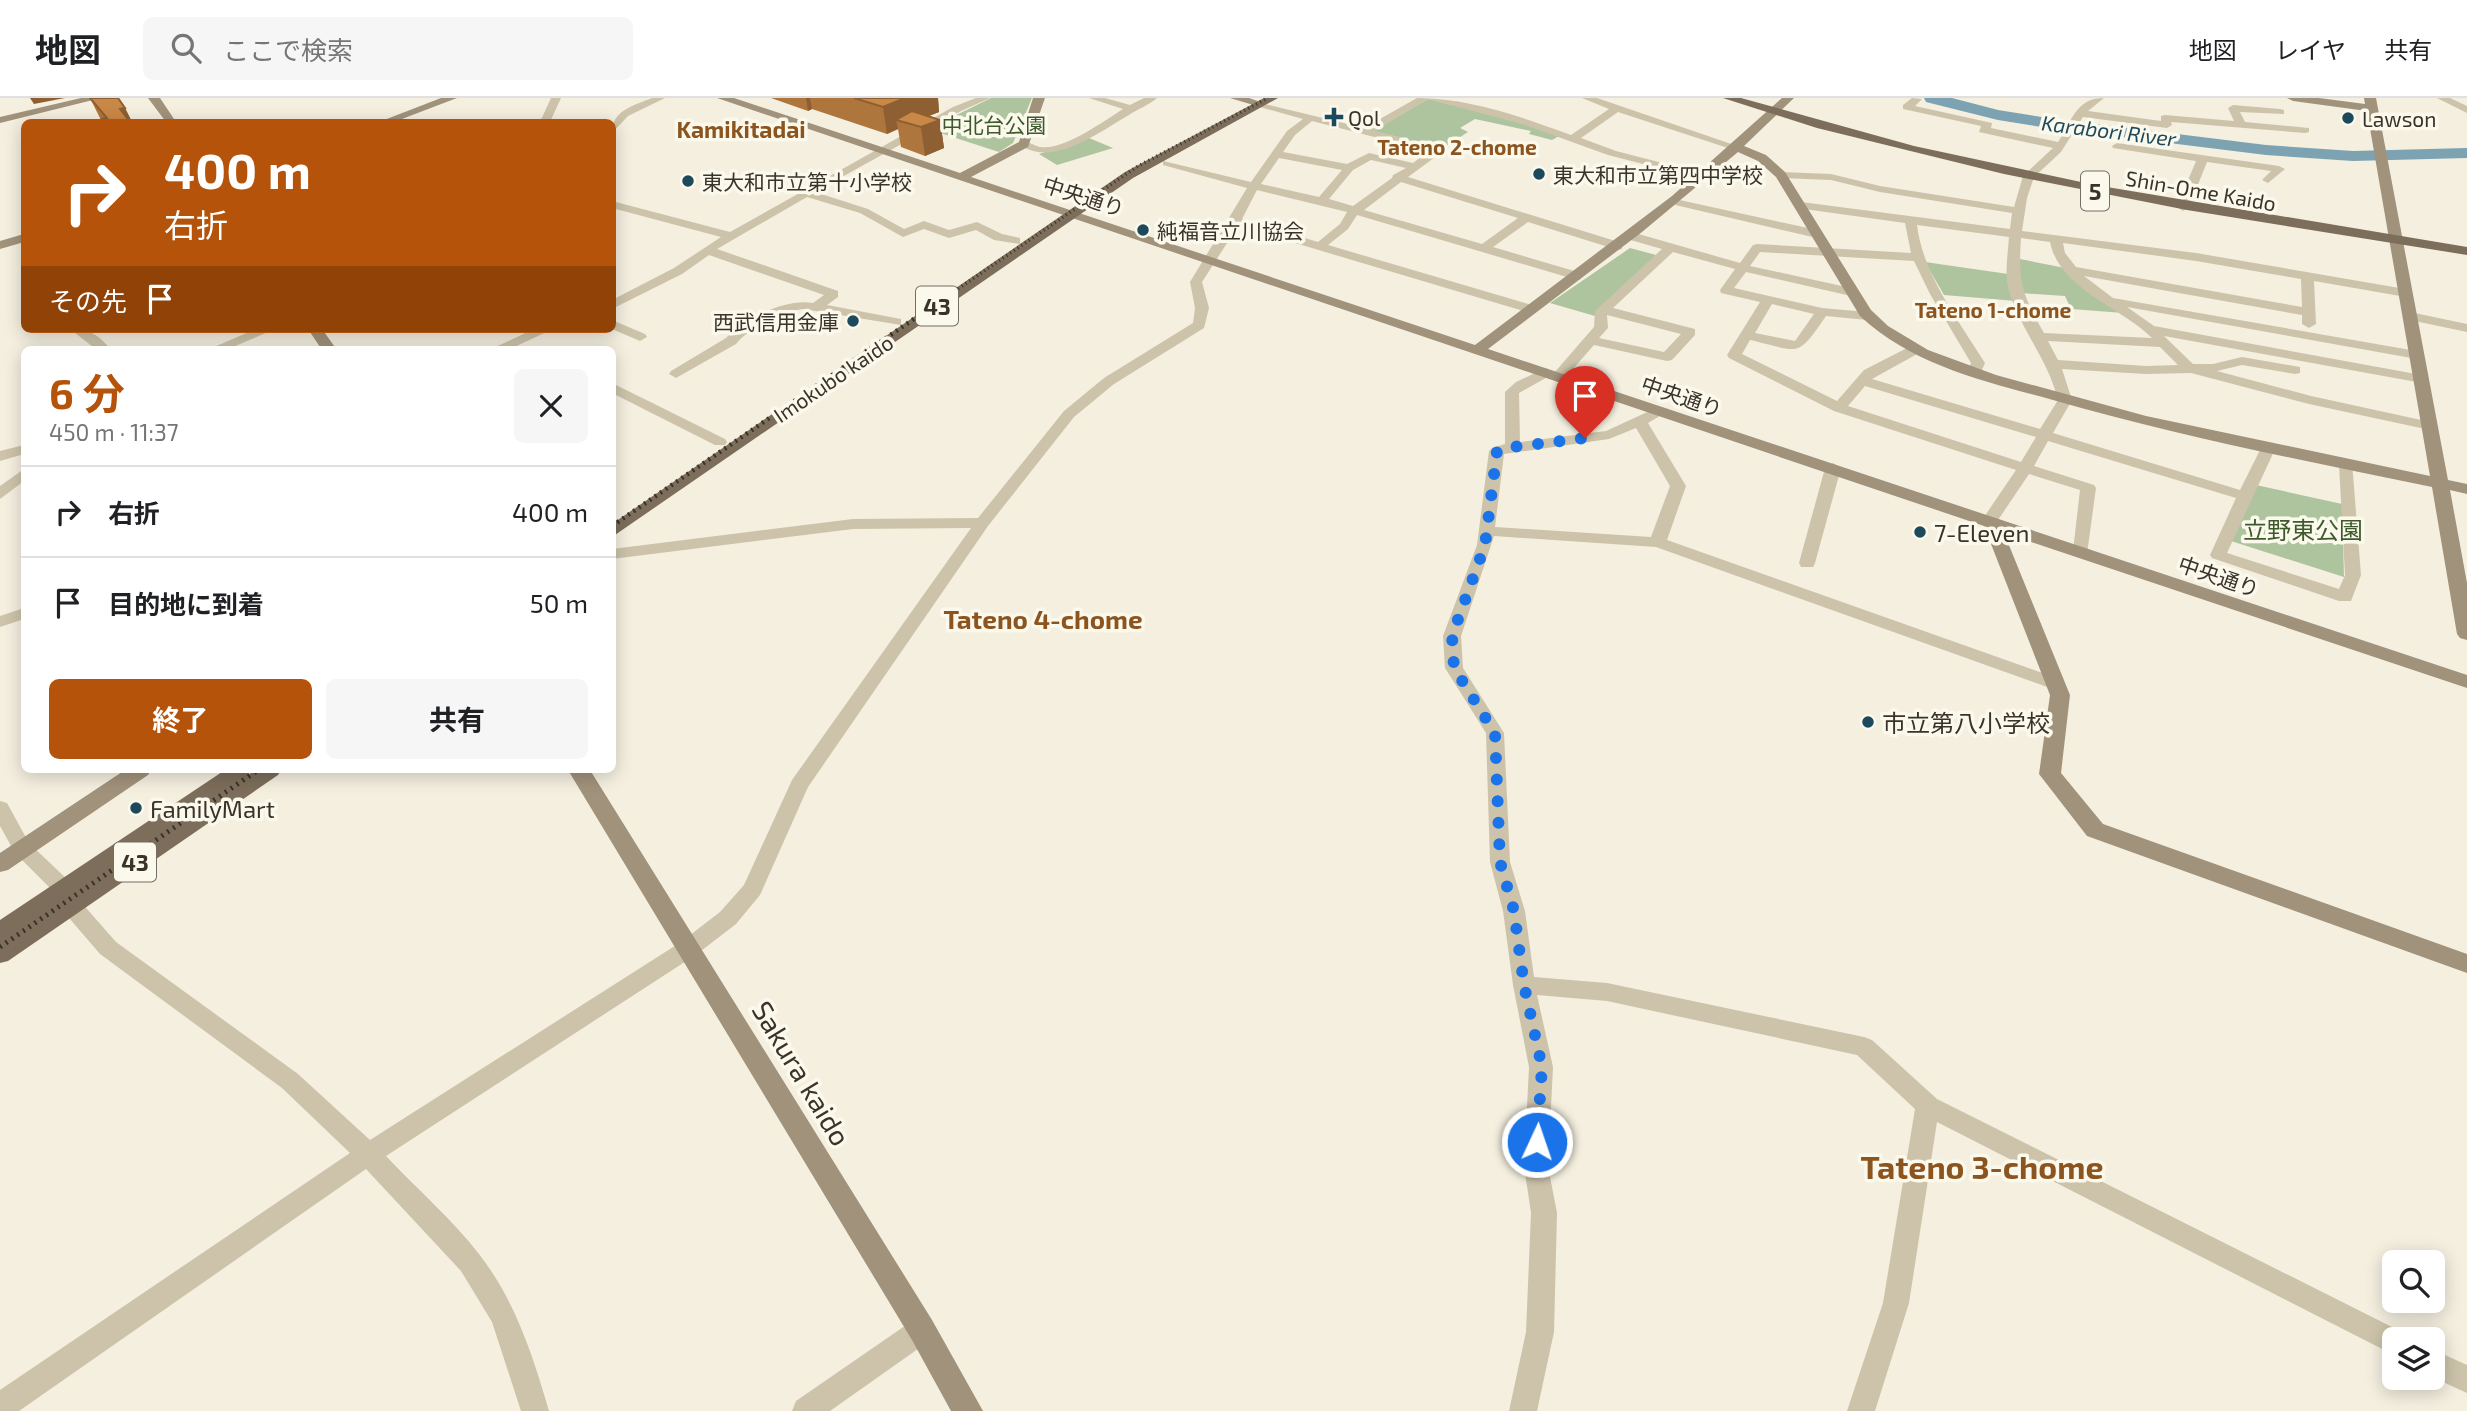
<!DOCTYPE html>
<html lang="ja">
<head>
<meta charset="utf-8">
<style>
	:root { --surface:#fff; --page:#f6f6f6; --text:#202124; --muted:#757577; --line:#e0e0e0; --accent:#b45309 }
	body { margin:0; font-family:"Exo 2","Noto Sans JP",sans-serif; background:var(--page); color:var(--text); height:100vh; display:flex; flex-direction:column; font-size:26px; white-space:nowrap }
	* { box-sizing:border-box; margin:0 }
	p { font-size:23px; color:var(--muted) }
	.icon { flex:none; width:38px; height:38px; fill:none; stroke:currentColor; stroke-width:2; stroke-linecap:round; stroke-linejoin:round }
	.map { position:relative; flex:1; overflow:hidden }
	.details { position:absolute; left:21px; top:248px; width:595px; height:427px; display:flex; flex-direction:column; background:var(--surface); border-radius:10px; box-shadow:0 4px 18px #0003 }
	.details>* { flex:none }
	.banner { position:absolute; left:21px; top:21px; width:595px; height:214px; border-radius:10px; box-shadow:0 4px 18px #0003; background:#b45309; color:#fff; overflow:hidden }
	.fabs { position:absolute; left:2382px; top:1152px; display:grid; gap:14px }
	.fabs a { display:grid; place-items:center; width:63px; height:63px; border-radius:10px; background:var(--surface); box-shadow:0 4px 18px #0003; font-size:35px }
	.pin { position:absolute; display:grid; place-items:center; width:60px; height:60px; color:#fff; margin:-72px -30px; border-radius:50% 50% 50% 0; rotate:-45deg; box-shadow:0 0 7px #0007 }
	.pin .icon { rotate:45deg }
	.me { position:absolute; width:77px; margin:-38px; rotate:3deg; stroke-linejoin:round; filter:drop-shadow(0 0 5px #0008) }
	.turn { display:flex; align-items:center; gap:24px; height:147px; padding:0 28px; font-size:32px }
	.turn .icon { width:91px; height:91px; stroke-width:2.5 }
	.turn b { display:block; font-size:49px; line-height:60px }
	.then { display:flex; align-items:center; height:66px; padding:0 28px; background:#0003; gap:14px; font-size:26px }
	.round { display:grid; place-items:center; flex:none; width:74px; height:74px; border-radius:10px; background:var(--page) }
	.summary { display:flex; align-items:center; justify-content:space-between; height:119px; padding:0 28px }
	h1 { font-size:42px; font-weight:700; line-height:52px; color:var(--accent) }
	.primary-button { display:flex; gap:14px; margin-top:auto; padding:14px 28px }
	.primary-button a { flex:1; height:80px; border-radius:10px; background:var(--accent); color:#fff; font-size:28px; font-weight:700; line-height:80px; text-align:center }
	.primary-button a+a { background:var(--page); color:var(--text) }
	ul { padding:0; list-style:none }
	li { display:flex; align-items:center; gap:21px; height:91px; padding:0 28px; border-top:2px solid var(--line) }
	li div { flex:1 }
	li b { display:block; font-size:26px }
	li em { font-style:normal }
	header { display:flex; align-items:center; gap:42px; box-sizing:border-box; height:98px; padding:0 35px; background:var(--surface); border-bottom:2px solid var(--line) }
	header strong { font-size:33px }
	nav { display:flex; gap:38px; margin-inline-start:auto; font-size:24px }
	.search { width:490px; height:63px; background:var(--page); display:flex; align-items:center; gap:18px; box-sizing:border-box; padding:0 24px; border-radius:10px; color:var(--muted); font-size:26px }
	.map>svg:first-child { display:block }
	.green { fill:#adc49e }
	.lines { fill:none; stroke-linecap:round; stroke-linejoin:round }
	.river { fill:#7da2b2; fill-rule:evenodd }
	.street { fill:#cdc3aa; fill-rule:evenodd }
	.secondary { fill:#a1927b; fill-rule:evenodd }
	.primary { fill:#7c6e5a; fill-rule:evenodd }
	.rail-far2 { stroke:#3a332a; stroke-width:3.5; stroke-dasharray:1 3.5; stroke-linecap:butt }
	.rail-far1 { stroke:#3a332a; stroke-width:4.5; stroke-dasharray:2 4.5; stroke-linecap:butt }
	.rail { stroke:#3a332a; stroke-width:5; stroke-dasharray:2 5; stroke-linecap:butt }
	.wall { fill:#ae753d }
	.shaded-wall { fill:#8d5f32 }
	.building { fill:#ca8847; stroke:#8d5f32; stroke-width:2 }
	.route { stroke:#1a73e8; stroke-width:12; stroke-dasharray:0 21.6 }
	.poi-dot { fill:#1d495d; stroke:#fbf8ec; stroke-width:2.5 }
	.labels { text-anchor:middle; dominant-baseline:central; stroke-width:7; stroke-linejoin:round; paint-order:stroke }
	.far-poi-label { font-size:21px; fill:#3a332a; stroke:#fbf8ec; text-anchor:start }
	.far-park-label { font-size:21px; fill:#3e592c; stroke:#fbf8ec }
	.far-water-label { font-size:21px; font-style:italic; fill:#1d495d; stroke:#fbf8ec }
	.far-neighbourhood-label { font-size:21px; font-weight:bold; fill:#8c5520; stroke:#fbf8ec }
	.far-street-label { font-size:21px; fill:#3a332a; stroke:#fbf8ec }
	.far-quarter-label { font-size:23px; font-weight:bold; fill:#8c5520; stroke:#fbf8ec }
	.shield { fill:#fbf8ec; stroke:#746e64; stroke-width:2 }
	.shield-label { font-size:23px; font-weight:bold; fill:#3a332a }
	.park-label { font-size:24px; fill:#3e592c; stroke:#fbf8ec }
	.poi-label { font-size:24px; fill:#3a332a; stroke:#fbf8ec; text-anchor:start }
	.neighbourhood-label { font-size:26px; font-weight:bold; fill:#8c5520; stroke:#fbf8ec }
	.near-street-label { font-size:28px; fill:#3a332a; stroke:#fbf8ec }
	.near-neighbourhood-label { font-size:32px; font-weight:bold; fill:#8c5520; stroke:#fbf8ec }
</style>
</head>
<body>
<header>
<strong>地図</strong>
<div class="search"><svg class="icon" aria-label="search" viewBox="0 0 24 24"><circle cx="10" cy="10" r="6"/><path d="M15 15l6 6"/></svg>ここで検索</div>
<nav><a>地図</a><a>レイヤ</a><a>共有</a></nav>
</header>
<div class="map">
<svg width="2467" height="1313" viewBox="0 0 2467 1313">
	<rect width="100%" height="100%" fill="#f4efdf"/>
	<g class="green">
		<path d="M991 0H1032L1013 45 999 54 928 31Z"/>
		<path d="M1428 1 1525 25 1559 38 1552 42 1529 36 1531 33 1475 21 1460 30 1468 34 1443 50 1373 33Z"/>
		<path d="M1089 40 1113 50 1057 67 1039 56Z"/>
		<path d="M1630 150 1656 157 1595 218 1550 205Z"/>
		<path d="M2020 161 2065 170 2124 215 2071 211 2065 198 2020 195Z"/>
		<path d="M1925 164 2008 176 2016 203 1944 197Z"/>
		<path d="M2256 387 2342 406 2344 479 2231 443Z"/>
	</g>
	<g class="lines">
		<path class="river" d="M1924 0H1952L1998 12 2048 20 2266 47 2353 53 2467 50V60L2353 63 2266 57 2048 30 1998 22 1926 4Z"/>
		<g class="street">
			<path d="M551 0H561L550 24H540Z"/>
			<path d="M652 0H665L628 18 612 35C612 12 633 8 652 0Z"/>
			<path d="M976 0H990L961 13 815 94 868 111 904 131 924 123 949 132 977 124 1002 136 1020 140V146L994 142 976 132 949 140 924 131 903 139 860 115 807 99 717 151 838 193V199L827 207 901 221V227L803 211C781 214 750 229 736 246L676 280 669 276 671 273 726 240C744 220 787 200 813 205L824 197 709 157 682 176 612 211V202L674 170 721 139 612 110V103L730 134 953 9Z"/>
			<path d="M1089 0H1105L1130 7 1144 0H1157C1149 7 1138 11 1129 17 1099 34 1052 71 1019 46L1024 43C1029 44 1035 48 1040 49 1063 53 1104 23 1123 11Z"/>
			<path d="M1417 0C1469 0 1522 19 1571 37L1609 11 1582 0H1597L1743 50 1734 52 1618 14 1581 40 1616 53 1709 77 1711 79 1705 82 1608 57 1525 27 1428 1 1374 33 1442 50V54L1408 79 1622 145V151L1618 152 1528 124 1493 149 1581 175V181L1577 182 1357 117 1348 131 1328 147 1535 208 1537 211 1530 215 1238 128 1202 184 1209 210 1204 230 1114 286 1074 319 988 428 808 689 760 797 736 826 697 856 386 1058C416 1090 452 1121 479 1156 515 1202 533 1258 549 1313H521L492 1224 461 1173 366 1071 19 1313H0V1292L350 1055 282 990 100 856 63 813 55 795 15 755 0 728V703L7 705 29 745 71 785 80 803 116 844 298 976 370 1042 681 844 720 814 744 787 792 682 971 430 853 431 612 461V451L853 421 978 420 1064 313 1104 280 1193 225 1195 210 1190 184 1247 90 1163 67V63L1251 84 1287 33 1303 21 1256 8V4L1364 30ZM1312 23 1429 53 1413 65 1369 55 1347 66 1283 54 1295 37ZM1279 60 1342 72 1319 99 1261 86ZM1371 62 1406 70 1393 77 1392 80 1353 108 1329 101 1353 72ZM1401 84 1518 120 1482 146 1364 112ZM1257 92 1347 114 1340 126 1318 144 1242 121Z"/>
			<path d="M1912 0 1922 1 1915 8 1992 25 1991 30 2058 44C2072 24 2075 0 2104 0L2088 13 2161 23V18L2165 17 2234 23 2228 10 2233 7 2280 11 2284 12V16L2240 14 2245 24 2309 30V34L2305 35 2171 24 2172 27 2167 30 2083 19 2061 54 2034 79 2027 100 2022 133 2196 155 2411 192V198L2406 199 2314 183 2316 226 2309 230 2302 226V217L2084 178 2113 200 2422 254V260L2417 261 2127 209 2154 228 2427 278V284L2422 285 2164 238 2193 266H2213L2242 259 2300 269V275L2295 276 2242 267 2217 273 2311 298 2435 325 2437 328 2435 331 2430 332 2309 306 2191 275 2146 276 2062 271 2072 302 2053 335 2240 392 2263 346H2273L2276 349 2227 455 2339 491 2345 477 2339 367 2342 364H2352L2361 477 2351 503H2339L2212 460 2210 457 2236 400 2048 343 2034 368 2094 387 2096 390 2087 456H2075L2073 453 2080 392 2029 376 1996 425H1984L1982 422 2016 372 1834 313 1729 260 1727 257 1760 204 1721 195 1720 192 1735 171 1673 154 1613 210 1695 231V237L1672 262 1667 263 1594 247 1564 281H1554V275L1594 229 1595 213 1662 151 1627 141V135H1635L1740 165 1753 147 1757 146 1911 155 1905 125 1797 110 1795 108 1801 104 2010 131 2012 115 1880 94 1831 82 1781 80 1775 77 1781 74 1831 76 1880 88 2014 109 2023 78 2053 50 1979 34 1981 28 1903 11V7ZM1917 127 2009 139C2008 156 2004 176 2009 193 2020 231 2048 261 2058 302L2040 331 1872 281 1919 255V249H1909L1864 272 1837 303 1742 256 1750 242C1800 253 1796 262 1826 218L1867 222 1874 218 1867 214 1822 210 1734 190 1746 174 1851 198 1857 194 1851 190 1750 168 1760 154 1914 163 1930 196 1971 265 1967 275 1974 279 1979 278 1985 265C1959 223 1923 177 1917 127ZM2021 140 2050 144C2060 192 2120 208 2152 240L2044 235C2022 197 2018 184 2021 140ZM2063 145 2196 163 2301 181 2302 209 2076 169 2065 155ZM1772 206 1814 216 1795 243 1755 235ZM1607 217 1681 236 1664 254 1599 240 1608 230ZM2048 243 2160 249 2178 267 2146 268 2058 262ZM1865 288 2036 339 2021 364 1848 308Z"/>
			<path d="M2437 0H2450L2467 8V15Z"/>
			<path d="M2117 45 2279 68 2285 71 2268 85 2262 82 2271 73 2207 64 2189 109 2183 113 2177 109 2196 63 2113 50 2112 48Z"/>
			<path d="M1675 101 1817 132 1823 136 1817 140 1671 106V102Z"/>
			<path d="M2410 214 2467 226V234L2405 221V215Z"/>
			<path d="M612 222 645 236 647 239 640 243 612 231Z"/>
			<path d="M70 231C90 231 99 237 111 252H97Z"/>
			<path d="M256 231H275L226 252H207Z"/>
			<path d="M534 231H553L508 252H489Z"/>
			<path d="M1546 270 1553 274 1551 277 1519 295 1520 344 1606 333 1656 310H1666L1668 313 1648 325 1686 388 1667 442 2062 582 2065 586 2062 590H2050L1656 449 1494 438 1461 538 1463 570 1504 635 1510 764 1525 813 1534 879 1607 885 1864 939 1872 942 1937 1001 2404 1235 2406 1241H2394V1257L1937 1024 1909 1205 1875 1313H1847L1883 1205 1915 1011 1857 957 1607 903 1537 897 1553 969 1548 1068 1557 1115 1554 1234 1537 1313H1509L1526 1234 1531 1115 1524 1068 1529 969 1513 887 1503 813 1490 764 1486 635 1445 570 1443 538 1477 447 1489 353 1492 350 1505 346V294L1516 284ZM1636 330 1670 388 1651 439 1495 429 1504 356 1609 341Z"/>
			<path d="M612 285 725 341 727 344 725 347H715L612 295Z"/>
			<path d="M24 347V356L0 363V353Z"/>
			<path d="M1833 365 1841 370 1815 465 1813 469H1801L1799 465 1825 370Z"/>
			<path d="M24 371V383L0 401V388Z"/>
			<path d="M24 510V521L0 529V518Z"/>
			<path d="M922 1219 932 1223 936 1232 932 1241 830 1313H792L796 1303 912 1223Z"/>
			<path d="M2432 1251 2467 1267V1295L2432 1279Z"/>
		</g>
		<g class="secondary">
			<path d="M81 0H101L0 25V19Z"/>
			<path d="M148 0H160L176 24H166Z"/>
			<path d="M441 0H457L394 24H379Z"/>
			<path d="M717 0H734L960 75 1019 44 1033 0H1045L1028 49 971 79 1475 247 1672 98 1782 0H1794L1744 48 1766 57 1785 74 1871 212 1888 228 1928 252 1996 277 2146 318 2430 378 2367 13 2293 3 2287 0H2319L2365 6 2364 0H2376L2448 382 2467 386V396L2450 392 2467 485V542L2460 540 2457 536 2432 389C2305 363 2178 338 2053 302 1984 283 1914 268 1860 218L1776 79 1758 63 1738 54 1642 134 1488 251 2467 577V590L2004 435 2070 597 2061 675 2103 726 2467 856V875L2087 738 2039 676 2050 597 1984 428Z"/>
			<path d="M1230 0H1249L1266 6 1260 9Z"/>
			<path d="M24 136V144L0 151V143Z"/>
			<path d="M308 231H322L337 252H322Z"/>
			<path d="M125 672H151L148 677 8 772 0 774V755Z"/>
			<path d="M568 672H590L932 1222 983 1313H951L912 1242Z"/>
		</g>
		<g class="primary">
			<path d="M1264 0H1278L1133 80 612 439V426L1125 74Z"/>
			<path d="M1723 0H1741L1914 48 2095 87 2467 149V157L2187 112 2004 76 1817 30Z"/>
			<path d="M225 672H251L248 677 255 672H281L278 677 8 863 0 865V822Z"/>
		</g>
		<path class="rail-far2" d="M921 216 1138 68 1268 0"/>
		<path class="rail-far1" d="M612 428 924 214"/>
		<path class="rail" d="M0 849 258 672"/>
	</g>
	<g class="wall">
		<path d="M90 0 125 10 132 24H102Z"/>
		<path d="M771 0H938L939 14 928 18 940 22 944 50 925 58 901 49 898 31 887 36 812 11 808 13Z"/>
	</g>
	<g class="shaded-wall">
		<path d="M30 0H65L34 6Z"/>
		<path d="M806 0H810L812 11 808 13Z"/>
		<path d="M905 0H938L939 14 910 26 896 22 898 31 887 36 883 9Z"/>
		<path d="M125 10 132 24H127L120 11Z"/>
		<path d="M940 22 944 50 925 58 921 29Z"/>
	</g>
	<g class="building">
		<path d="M90 0H118L125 10 120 11 130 24H105L102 21 107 20Z"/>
		<path d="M854 0H905L883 9Z"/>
		<path d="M912 13 940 22 921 29 896 22Z"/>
	</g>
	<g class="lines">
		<path class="route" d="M1537 1044 1542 969 1524 887 1514 813 1500 764 1495 635 1454 570 1452 538 1485 447 1497 353 1513 349 1585 340"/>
	</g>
	<g class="poi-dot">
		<path d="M1330.5 8.5h7v7h7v7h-7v7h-7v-7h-7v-7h7z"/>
		<circle cx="2348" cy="20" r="7"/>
		<circle cx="1539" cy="76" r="7"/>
		<circle cx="688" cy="83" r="7"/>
		<circle cx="1143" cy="132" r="7"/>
		<circle cx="853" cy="223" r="7"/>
		<circle cx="1920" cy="434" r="7"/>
		<circle cx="1868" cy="624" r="7"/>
		<circle cx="136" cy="710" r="7"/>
	</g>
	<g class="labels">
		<g class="far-poi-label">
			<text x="1348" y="19">Qol</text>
			<text x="2362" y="20">Lawson</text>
			<text x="1553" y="76">東大和市立第四中学校</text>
			<text x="702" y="83">東大和市立第十小学校</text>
			<text x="1157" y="132">純福音立川協会</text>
			<text x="839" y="223" text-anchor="end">西武信用金庫</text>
		</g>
		<g class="far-park-label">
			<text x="994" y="26">中北台公園</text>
		</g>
		<g class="far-water-label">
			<text transform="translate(2109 32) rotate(7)">Karabori River</text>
		</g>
		<g class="far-neighbourhood-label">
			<text x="1457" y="48">Tateno 2-chome</text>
			<text x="1993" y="211">Tateno 1-chome</text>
		</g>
		<g class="far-street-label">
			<text transform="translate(2201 92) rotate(10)">Shin-Ome Kaido</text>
			<text transform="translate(1084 98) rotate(18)">中央通り</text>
			<text transform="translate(833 280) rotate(-34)">Imokubo kaido</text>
			<text transform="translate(1682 298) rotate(19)">中央通り</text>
			<text transform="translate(2219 478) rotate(19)">中央通り</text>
		</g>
		<g class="far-quarter-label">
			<text x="741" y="31">Kamikitadai</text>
		</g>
		<g class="shield">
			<rect x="2081" y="73.5" width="28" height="39" rx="5"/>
			<rect x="916" y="188.5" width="42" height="39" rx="5"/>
			<rect x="114" y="744.5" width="42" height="39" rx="5"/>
		</g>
		<g class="shield-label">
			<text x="2095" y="93">5</text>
			<text x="937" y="208">43</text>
			<text x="135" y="764">43</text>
		</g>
		<g class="park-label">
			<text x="2303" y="431">立野東公園</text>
		</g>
		<g class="poi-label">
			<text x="1934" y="434">7-Eleven</text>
			<text x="1882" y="624">市立第八小学校</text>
			<text x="150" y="710">FamilyMart</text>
		</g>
		<g class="neighbourhood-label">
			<text x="1043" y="520">Tateno 4-chome</text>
		</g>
		<g class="near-street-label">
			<text transform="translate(802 975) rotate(59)">Sakura kaido</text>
		</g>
		<g class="near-neighbourhood-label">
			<text x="1982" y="1068">Tateno 3-chome</text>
		</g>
	</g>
</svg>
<div class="fabs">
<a><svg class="icon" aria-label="search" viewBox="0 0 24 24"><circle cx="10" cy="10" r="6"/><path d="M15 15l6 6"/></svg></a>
<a><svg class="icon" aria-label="layers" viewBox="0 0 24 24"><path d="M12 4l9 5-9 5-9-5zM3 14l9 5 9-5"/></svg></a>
</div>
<div class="pin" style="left:1585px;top:340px;background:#d93025"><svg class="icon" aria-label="arrive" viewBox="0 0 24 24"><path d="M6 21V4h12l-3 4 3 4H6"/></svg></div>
<svg class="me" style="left:1537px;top:1044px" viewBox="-20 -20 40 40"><circle r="17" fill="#1a73e8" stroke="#fff" stroke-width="3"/><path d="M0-11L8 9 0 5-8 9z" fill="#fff"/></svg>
<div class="banner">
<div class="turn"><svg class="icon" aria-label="right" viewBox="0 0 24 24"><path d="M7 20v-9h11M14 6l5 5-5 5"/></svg><div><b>400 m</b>右折</div></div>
<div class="then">その先<svg class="icon" aria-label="arrive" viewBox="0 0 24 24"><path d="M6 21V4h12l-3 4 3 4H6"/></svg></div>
</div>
<section class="details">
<div class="summary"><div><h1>6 分</h1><p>450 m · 11:37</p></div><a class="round"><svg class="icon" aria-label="close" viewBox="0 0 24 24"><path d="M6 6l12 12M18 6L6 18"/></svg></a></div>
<ul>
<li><svg class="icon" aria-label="right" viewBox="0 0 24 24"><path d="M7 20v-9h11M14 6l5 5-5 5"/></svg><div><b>右折</b></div><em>400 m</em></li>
<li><svg class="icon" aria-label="arrive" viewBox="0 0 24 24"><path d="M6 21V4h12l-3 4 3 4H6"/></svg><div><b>目的地に到着</b></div><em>50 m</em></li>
</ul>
<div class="primary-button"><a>終了</a><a>共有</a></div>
</section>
</div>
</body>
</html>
